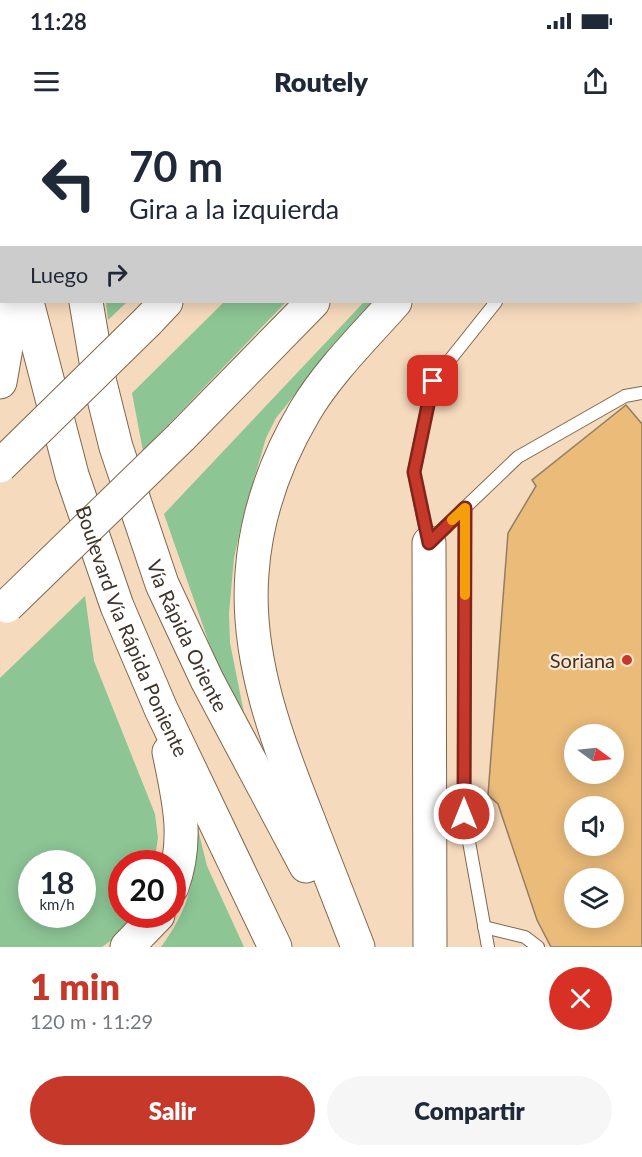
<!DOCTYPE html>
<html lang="es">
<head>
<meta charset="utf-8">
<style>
	:root { --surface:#fff; --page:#f6f6f7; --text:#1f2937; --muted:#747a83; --accent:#c6392a }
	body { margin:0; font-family:Lato,sans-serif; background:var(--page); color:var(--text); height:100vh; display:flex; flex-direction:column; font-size:22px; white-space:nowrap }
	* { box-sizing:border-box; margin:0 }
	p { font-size:20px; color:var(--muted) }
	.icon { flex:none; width:33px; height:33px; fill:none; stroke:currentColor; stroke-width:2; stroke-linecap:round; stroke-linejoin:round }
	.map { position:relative; height:827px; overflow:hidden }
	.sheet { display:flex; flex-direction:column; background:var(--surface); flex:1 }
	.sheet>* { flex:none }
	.top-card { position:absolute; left:0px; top:0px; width:642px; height:183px; box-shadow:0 3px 15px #0003; background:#fff; color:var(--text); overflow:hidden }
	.needle { width:39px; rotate:105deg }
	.tools { position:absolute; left:564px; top:604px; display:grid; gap:12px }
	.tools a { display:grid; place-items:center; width:60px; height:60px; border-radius:50%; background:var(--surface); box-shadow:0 3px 15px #0003; font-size:30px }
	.speed { position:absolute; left:18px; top:730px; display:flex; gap:12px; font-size:30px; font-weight:700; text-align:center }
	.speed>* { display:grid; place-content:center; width:78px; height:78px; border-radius:50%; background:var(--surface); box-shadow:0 3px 15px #0003; line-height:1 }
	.speed small { font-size:15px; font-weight:400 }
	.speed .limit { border:9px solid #d22; background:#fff; color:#111 }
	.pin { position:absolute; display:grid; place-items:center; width:51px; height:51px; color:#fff; margin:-26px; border-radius:12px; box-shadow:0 3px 9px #0006 }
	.me { position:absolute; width:66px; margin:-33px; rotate:0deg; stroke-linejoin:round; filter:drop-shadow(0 0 4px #0008) }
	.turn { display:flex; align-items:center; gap:21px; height:126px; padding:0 30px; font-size:27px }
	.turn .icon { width:78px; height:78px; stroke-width:2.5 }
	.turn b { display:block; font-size:42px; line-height:51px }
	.then { display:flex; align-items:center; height:57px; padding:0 30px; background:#0003; gap:12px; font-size:22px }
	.round { display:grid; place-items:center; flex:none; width:63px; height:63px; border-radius:32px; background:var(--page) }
	.overview { display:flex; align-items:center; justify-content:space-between; height:102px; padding:0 30px }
	h1 { font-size:36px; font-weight:800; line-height:45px; color:var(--accent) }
	.action { display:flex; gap:12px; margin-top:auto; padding:12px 30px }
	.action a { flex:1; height:69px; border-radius:36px; background:var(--accent); color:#fff; font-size:24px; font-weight:800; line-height:69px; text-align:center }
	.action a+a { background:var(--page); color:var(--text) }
	.status { display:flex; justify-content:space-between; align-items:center; height:42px; padding:0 30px; background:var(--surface); direction:ltr }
	.status svg { height:16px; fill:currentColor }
	header { display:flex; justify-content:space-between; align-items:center; height:78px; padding:0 30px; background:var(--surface); font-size:27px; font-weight:800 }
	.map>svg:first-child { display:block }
	.green { fill:#8dc595; fill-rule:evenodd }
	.building { fill:#eabb79; stroke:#937e61; stroke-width:1.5; fill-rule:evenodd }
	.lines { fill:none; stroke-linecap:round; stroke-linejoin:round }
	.lane-casing { stroke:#7f674d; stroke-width:14 }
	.highway-casing { stroke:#7f674d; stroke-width:35 }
	.lane { stroke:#fff; stroke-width:12 }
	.highway { stroke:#fff; stroke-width:33 }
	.highway-bridge-casing { stroke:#7f674d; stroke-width:35; stroke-linecap:butt }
	.highway-bridge { stroke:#fff; stroke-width:33 }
	.route-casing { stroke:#81251b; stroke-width:15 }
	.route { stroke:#c6392a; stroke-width:10 }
	.slow { stroke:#f59e0b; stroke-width:10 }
	.poi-dot { fill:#c6392a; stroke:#ffe8d1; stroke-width:2 }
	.labels { text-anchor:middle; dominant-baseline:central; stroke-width:4.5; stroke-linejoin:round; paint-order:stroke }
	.street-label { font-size:20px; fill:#3e3328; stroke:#ffe8d1 }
	.poi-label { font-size:20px; fill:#3e3328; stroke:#ffe8d1; text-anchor:end }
</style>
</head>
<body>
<div class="status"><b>11:28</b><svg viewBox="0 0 49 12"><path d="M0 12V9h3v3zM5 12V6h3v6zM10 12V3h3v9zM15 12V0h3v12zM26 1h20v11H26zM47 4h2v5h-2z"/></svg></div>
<header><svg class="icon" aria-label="menu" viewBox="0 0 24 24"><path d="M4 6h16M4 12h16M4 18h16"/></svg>Routely<svg class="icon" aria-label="share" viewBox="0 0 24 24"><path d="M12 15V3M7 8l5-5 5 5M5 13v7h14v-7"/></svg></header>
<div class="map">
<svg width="642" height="827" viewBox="0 0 642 827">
	<rect width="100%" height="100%" fill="#f6dabd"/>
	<g class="green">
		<path d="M90 0H303L302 2Z"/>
		<path d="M106 182H127L108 200Z"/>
		<path d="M224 182H286L143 331 132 273Z"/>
		<path d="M364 182H376L340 218 276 298 266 318 243 397 234 438 229 493 230 523 250 623 209 523 164 394Z"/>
		<path d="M85 476 94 541 155 694 158 718 154 744H122V795H134L120 814 102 827H0V558ZM32 744H82V795H32Z"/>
		<path d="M193 689 207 746 244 827H161C197 778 196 747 193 689Z"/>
	</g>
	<path class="building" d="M626 285 642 304V827H551L537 800 498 684 488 675 508 413 536 366 532 360ZM574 615H614V654H574ZM574 687H614V726H574ZM574 759H614V798H574Z"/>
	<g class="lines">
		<g class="lane-casing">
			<g id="lane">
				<path d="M640 51 642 50"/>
				<path d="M465 388 464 694 488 827"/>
				<path d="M428 422 414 352 433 261 496 182"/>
				<path d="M429 422 518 337 625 276 642 273"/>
				<path d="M484 807 525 817 538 827"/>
			</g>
		</g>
		<g class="highway-casing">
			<g id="highway">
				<path d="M8 0V2"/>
				<path d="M54 0 55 2"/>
				<path d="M341 2 342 0"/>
				<path d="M488 2 490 0"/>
				<path d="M551 2 552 0"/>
				<path d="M0 72 2 78"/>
				<path d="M0 146 2 148"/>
				<path id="s1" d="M27 182 72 355 117 486 161 589 275 827"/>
				<path id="s2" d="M86 182 99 259 116 327 162 464 207 560 306 746"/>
				<path d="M148 201 166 182"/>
				<path d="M0 262 14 182"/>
				<path d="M181 317 313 182"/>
				<path d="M429 423 430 827"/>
				<path d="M169 632C179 680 189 719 172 767"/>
				<path d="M127 827 158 795"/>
				<path d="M358 827C342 786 326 745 310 704 279 625 245 540 252 453 256 396 276 340 305 291 329 251 364 217 395 182"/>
			</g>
		</g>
		<use href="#lane" class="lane"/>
		<use href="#highway" class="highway"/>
		<g class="highway-bridge-casing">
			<g id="highway-bridge">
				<path d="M0 346 148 201"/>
				<path d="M7 486 181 317"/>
			</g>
		</g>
		<use href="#highway-bridge" class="highway-bridge"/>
	</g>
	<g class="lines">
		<g class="route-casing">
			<path id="route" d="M433 261 414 352 429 423 465 388 464 694"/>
		</g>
		<use href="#route" class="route"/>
		<path class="slow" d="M452 400 465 388V475"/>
	</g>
	<circle class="poi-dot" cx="627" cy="540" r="6"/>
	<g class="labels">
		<g class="street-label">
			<text stroke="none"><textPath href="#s1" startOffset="346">Boulevard Vía Rápida Poniente</textPath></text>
			<text stroke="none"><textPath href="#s2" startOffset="350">Vía Rápida Oriente</textPath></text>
		</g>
		<g class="poi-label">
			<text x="615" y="540">Soriana</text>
		</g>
	</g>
</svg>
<div class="tools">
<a><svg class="needle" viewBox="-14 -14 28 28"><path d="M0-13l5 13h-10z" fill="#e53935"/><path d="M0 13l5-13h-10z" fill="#747a83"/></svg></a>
<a><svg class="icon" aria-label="sound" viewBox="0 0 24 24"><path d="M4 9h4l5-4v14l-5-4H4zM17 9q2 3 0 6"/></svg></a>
<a><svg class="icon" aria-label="layers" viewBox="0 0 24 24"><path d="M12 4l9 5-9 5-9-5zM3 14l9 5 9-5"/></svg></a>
</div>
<div class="speed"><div>18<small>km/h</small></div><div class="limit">20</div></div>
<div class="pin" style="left:433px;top:261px;background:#d93025"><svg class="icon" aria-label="arrive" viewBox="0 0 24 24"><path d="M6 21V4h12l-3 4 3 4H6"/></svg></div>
<svg class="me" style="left:464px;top:694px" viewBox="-20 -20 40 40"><circle r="17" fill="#c6392a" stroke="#fff" stroke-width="3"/><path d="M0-11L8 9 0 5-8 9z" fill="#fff"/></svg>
<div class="top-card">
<div class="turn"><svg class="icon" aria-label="left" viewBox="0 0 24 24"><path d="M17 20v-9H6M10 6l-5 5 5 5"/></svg><div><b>70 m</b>Gira a la izquierda</div></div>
<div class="then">Luego<svg class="icon" aria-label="right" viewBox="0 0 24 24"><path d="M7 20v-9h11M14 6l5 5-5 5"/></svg></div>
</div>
</div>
<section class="sheet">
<div class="overview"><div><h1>1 min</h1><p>120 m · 11:29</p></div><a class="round" style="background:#d93025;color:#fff"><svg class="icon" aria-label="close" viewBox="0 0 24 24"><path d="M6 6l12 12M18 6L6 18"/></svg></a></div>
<div class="action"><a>Salir</a><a>Compartir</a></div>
</section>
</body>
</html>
